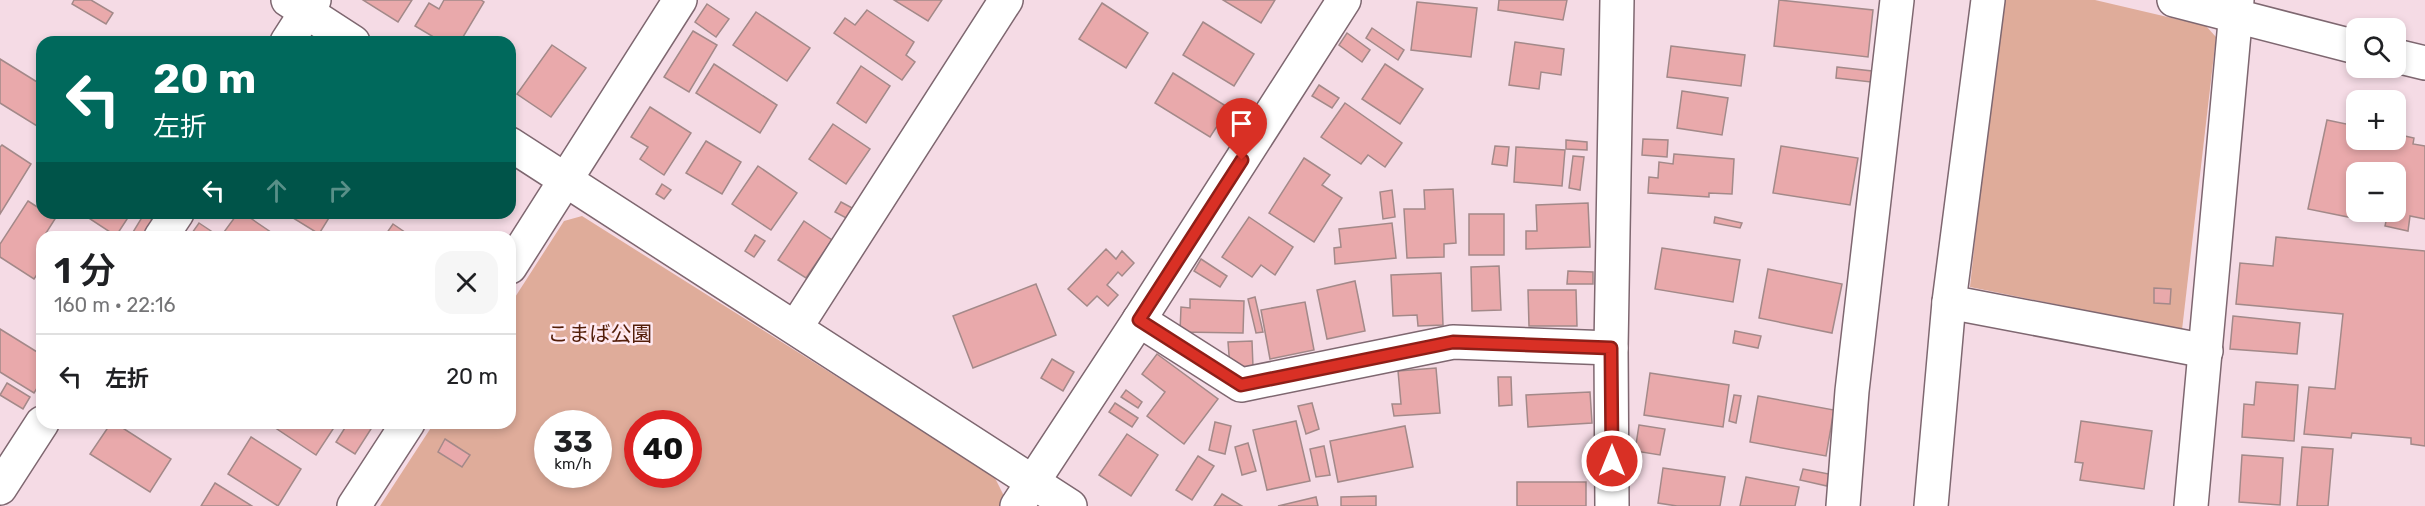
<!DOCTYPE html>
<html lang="ja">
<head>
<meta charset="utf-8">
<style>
	:root { --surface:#fff; --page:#f6f6f6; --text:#202124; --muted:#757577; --line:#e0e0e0 }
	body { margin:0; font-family:Rubik,"Noto Sans JP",sans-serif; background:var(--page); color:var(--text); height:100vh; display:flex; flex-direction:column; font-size:22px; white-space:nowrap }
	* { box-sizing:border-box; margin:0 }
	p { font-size:20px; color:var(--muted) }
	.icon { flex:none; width:33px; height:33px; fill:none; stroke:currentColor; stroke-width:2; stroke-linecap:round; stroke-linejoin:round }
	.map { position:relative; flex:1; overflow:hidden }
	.drawer { position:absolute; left:36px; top:231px; width:480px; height:198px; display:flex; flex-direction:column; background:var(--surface); border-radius:18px; box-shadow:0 3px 9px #0003 }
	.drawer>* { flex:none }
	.banner { position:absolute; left:36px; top:36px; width:480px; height:183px; border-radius:18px; box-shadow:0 3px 9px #0003; background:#00695c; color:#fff; overflow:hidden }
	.controls { position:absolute; left:2346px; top:18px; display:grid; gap:12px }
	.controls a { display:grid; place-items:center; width:60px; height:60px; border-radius:12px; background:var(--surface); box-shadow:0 3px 9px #0003; font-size:30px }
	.speed { position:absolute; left:534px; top:410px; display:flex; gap:12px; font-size:30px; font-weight:700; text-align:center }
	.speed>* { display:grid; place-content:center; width:78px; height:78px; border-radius:50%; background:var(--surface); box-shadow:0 3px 9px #0003; line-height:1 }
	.speed small { font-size:15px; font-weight:400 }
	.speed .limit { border:9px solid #d22; background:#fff; color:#111 }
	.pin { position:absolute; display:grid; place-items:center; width:51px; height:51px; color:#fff; margin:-62px -26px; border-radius:50% 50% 50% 0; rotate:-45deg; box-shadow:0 0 6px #0007 }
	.pin .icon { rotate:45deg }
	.me { position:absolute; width:66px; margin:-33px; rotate:0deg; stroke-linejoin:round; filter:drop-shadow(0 0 4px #0008) }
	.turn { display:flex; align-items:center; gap:21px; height:126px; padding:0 18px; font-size:27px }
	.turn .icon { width:78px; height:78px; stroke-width:2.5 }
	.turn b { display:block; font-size:42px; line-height:51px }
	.lanes { display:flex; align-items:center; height:57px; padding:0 18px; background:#0003; justify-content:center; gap:30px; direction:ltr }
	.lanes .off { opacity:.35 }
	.round { display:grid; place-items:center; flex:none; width:63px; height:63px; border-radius:18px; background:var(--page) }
	.overview { display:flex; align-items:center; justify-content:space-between; height:102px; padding:0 18px }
	h1 { font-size:36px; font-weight:600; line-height:45px }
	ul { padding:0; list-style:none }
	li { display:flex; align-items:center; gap:18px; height:84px; padding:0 18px; border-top:2px solid var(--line) }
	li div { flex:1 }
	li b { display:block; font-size:22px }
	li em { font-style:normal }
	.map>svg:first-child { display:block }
	.green { fill:#dfac9a; fill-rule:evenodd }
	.building { fill:#e9a9ab; stroke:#a38989; stroke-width:1.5 }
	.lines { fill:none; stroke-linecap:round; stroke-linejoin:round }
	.street-casing { stroke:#7e6770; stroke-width:36 }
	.secondary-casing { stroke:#7e6770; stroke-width:36 }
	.street { stroke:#fff; stroke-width:33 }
	.secondary { stroke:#fff; stroke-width:33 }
	.route-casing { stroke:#8d1f18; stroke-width:15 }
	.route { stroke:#d93025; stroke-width:10 }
	.labels { text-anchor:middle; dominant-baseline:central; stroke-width:5; stroke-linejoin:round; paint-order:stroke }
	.park-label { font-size:21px; fill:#531e09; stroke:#ffe9f1 }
</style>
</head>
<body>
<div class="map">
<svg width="2425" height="506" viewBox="0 0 2425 506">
	<rect width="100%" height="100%" fill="#f5dbe5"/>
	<g class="green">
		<path d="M2000 0H2095L2206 26 2216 37 2182 330 1970 287Z"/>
		<path d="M582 216 994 476 1005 498 1000 506H380L434 423H510V305L564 221ZM548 423H598V474H548ZM638 423H688V474H638Z"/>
	</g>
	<g class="building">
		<path d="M74 0H91L113 13 106 24 72 4Z"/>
		<path d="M363 0H412L398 22Z"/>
		<path d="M444 0H481L484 2 460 42H442L415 26 429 3 439 9Z"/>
		<path d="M894 0H942L928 21Z"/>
		<path d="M1223 0H1275L1261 23Z"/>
		<path d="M1499 0H1567L1563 20 1498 10Z"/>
		<path d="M1779 0 1873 10 1868 57 1774 46Z"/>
		<path d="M1417 2 1477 8 1471 57 1411 50Z"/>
		<path d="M1102 3 1148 33 1126 68 1079 39Z"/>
		<path d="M707 4 729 19 716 37 695 22Z"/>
		<path d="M867 10 914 42 906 55 915 62 902 80 834 33 845 18 855 25Z"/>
		<path d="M756 12 810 48 787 81 733 45Z"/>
		<path d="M1203 22 1254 54 1234 86 1183 55Z"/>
		<path d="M1372 28 1404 50 1398 60 1366 38Z"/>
		<path d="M693 31 717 45 689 92 664 77Z"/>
		<path d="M1347 33 1370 50 1362 62 1339 45Z"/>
		<path d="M1515 42 1564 49 1561 75 1541 72 1539 89 1509 85Z"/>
		<path d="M552 45 586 68 551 117 517 94Z"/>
		<path d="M1671 46 1745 55 1741 86 1667 77Z"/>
		<path d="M0 59 42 85V118L37 126 0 103Z"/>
		<path d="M714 64 777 105 760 133 696 93Z"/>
		<path d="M1385 64 1423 89 1400 124 1362 99Z"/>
		<path d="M861 66 890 86 866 123 837 103Z"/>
		<path d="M1837 67 1872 71 1871 82 1836 78Z"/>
		<path d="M1173 73 1229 108 1210 137 1155 103Z"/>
		<path d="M1319 85 1339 98 1332 108 1312 96Z"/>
		<path d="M1682 91 1728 98 1722 135 1677 128Z"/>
		<path d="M1345 103 1402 143 1385 167 1368 155 1361 164 1321 137Z"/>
		<path d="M650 107 691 133 664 175 640 159 648 147 631 137Z"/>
		<path d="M2327 120 2356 126V140H2396V134L2414 138 2413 144 2425 146V219L2410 216 2408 231 2385 226 2388 212H2396V172H2356V212H2370L2368 221 2308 209Z"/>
		<path d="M833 124 870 149 846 184 809 159Z"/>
		<path d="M1643 139 1668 140 1667 157 1642 155Z"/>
		<path d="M1566 140 1587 142V150L1566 149Z"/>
		<path d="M706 141 741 162 722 194 686 173Z"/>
		<path d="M2 145 31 164 0 214V147Z"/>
		<path d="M1495 146 1509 147 1507 166 1492 164Z"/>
		<path d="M1781 146 1858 158 1850 205 1773 193Z"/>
		<path d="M1516 147 1565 150 1562 186 1514 182Z"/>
		<path d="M1674 154 1734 159 1732 194 1709 193V197L1648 193 1649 177 1658 178 1659 162 1673 164Z"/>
		<path d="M1573 156 1584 157 1580 190 1569 188Z"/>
		<path d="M1304 158 1330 175 1322 185 1342 198 1314 242 1269 213Z"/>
		<path d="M758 166 797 193 771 230 732 204Z"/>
		<path d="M662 184 671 190 664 199 656 194Z"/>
		<path d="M1453 189 1456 243 1444 244V257L1407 258 1404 209H1425L1424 190Z"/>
		<path d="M1392 190 1395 217 1383 219 1380 192Z"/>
		<path d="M28 201 42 210V213H46L55 219 46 233 52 237H42V267L34 279 0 257V244Z"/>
		<path d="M841 202 856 210 850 220 835 212Z"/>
		<path d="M1588 203 1590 247 1526 249V231H1537L1536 205Z"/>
		<path d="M81 213H131L116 236Z"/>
		<path d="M238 213H243L278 237H232L224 232Z"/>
		<path d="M285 213H332L319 234Z"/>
		<path d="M144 214 154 221 143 237H130Z"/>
		<rect x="1469" y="214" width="35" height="41"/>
		<path d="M1249 217 1293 247 1275 275 1261 265 1252 277 1222 257Z"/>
		<path d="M1715 217 1742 223 1740 228 1714 223Z"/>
		<path d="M804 221 832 240 806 278 778 260Z"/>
		<path d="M199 223 220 237H198L192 233Z"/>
		<path d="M1392 223 1396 258 1335 264 1334 248 1341 247 1339 229Z"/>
		<path d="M393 224 412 237H384Z"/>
		<path d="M755 235 765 241 754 257 745 251Z"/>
		<path d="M2276 237 2425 251V446L2411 444V438L2352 433 2351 438 2304 434 2309 387 2335 389 2343 314 2236 304 2240 263 2273 266Z"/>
		<path d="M1662 248 1740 260 1733 302 1655 289Z"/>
		<path d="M1106 249 1116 259 1122 251 1134 263 1122 276 1118 272 1107 285 1118 295 1108 306 1097 296 1087 306 1068 289Z"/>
		<path d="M1201 259 1227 276 1220 287 1194 271Z"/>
		<path d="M1499 266 1501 310 1472 311 1471 267Z"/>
		<path d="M1768 269 1842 284 1832 333 1759 318Z"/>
		<path d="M1568 271 1593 272V284H1567Z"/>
		<path d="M1441 273 1443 325 1418 326 1417 315 1393 316 1391 275Z"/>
		<path d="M1355 281 1365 331 1327 339 1317 290Z"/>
		<path d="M1036 284 1056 335 973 368 953 316Z"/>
		<path d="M2154 288 2171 289 2170 304 2154 303Z"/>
		<path d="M1528 290H1576L1577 326H1529Z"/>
		<path d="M1255 297 1263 332 1256 333 1248 299Z"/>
		<path d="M1190 299 1244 301 1243 333 1180 332 1181 307 1190 308Z"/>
		<path d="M1305 302 1314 350 1270 359 1261 310Z"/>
		<path d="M2233 316 2300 323 2297 354 2230 349Z"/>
		<path d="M0 329 42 355V380L34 393 0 372Z"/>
		<path d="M1735 331 1761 336 1758 348 1733 343Z"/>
		<path d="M1252 341 1253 367 1230 368 1228 342Z"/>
		<path d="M1157 354 1218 399 1184 444 1147 416 1165 392 1142 374Z"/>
		<path d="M1052 359 1074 372 1063 391 1041 378Z"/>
		<path d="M1436 368 1440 413 1394 416 1392 404H1401L1398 371Z"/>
		<path d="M1650 373 1729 385 1723 427 1644 415Z"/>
		<path d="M1498 377H1511L1512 405 1499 406Z"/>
		<path d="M2256 382 2298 385 2294 441 2242 437 2244 404 2254 405Z"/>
		<path d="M7 383 30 397 23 409 0 395Z"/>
		<path d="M1126 390 1142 402 1138 408 1121 397Z"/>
		<path d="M1590 392 1592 423 1528 427 1526 395Z"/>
		<path d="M1734 395 1741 396 1736 423 1729 421Z"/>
		<path d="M1758 396 1834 410 1826 456 1750 442Z"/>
		<path d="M1115 403 1138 418 1132 427 1109 412Z"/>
		<path d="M1312 403 1319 429 1306 434 1298 406Z"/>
		<path d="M1296 421 1310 481 1267 490 1253 430Z"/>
		<path d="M2081 421 2152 431 2144 489 2080 480 2083 463 2075 462Z"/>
		<path d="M1215 422 1231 426 1225 454 1209 450Z"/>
		<path d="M111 423H115L171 459 150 492 90 454Z"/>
		<path d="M268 423H337L316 455Z"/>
		<path d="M348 423H361L371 429 355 454 336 442Z"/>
		<path d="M1639 425 1665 429 1660 455 1635 451Z"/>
		<path d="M1405 426 1413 467 1338 482 1330 441Z"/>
		<path d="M1127 434 1158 455 1131 496 1099 475Z"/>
		<path d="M251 437 301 469 278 506 228 474Z"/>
		<path d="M445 439 470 455 462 467 438 452Z"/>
		<path d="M1248 443 1256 471 1242 475 1235 447Z"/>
		<path d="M1324 446 1330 475 1316 477 1310 449Z"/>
		<path d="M2302 447 2333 449 2328 506H2297Z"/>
		<path d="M2242 455 2283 458 2280 505 2239 502Z"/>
		<path d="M1198 456 1214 466 1192 500 1176 490Z"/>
		<path d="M1663 468 1725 477 1720 506H1677L1658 503Z"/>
		<path d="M1803 469 1829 474 1827 486 1800 480Z"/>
		<path d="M1746 477 1799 487 1795 506H1740Z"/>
		<rect x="1517" y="482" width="69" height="24"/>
		<path d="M215 483 252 506H201Z"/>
		<path d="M1222 494 1242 506H1214Z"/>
		<path d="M1376 496V506H1341V497Z"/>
		<path d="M1316 497 1318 506H1278Z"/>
	</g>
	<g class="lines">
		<g class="street-casing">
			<g id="street">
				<path d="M287 42 314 0"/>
				<path d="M161 237 177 213"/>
				<path d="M1949 302 2206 351"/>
				<path d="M1139 320 1241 385 1453 342 1611 348"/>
				<path d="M796 327 1006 0"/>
				<path d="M0 488 42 423"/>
				<path d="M1017 506 1139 320 1344 0"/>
				<path d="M1843 506 1852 391 1897 0"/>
				<path d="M1931 506 1949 302 1988 0"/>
				<path d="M2191 506 2237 0"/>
			</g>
		</g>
		<g class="secondary-casing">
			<g id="secondary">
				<path d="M288 0 353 42"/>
				<path d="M2174 0 2356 47"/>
				<path d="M2396 56 2425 63"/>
				<path d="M510 144 1070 506"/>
				<path d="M510 267 680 0"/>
				<path d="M354 506 408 423"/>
				<path d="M1612 506 1611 348 1617 0"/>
			</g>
		</g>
		<use href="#street" class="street"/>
		<use href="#secondary" class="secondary"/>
	</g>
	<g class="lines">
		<g class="route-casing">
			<path id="route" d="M1242 160 1139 320 1241 385 1453 342 1611 348 1612 461"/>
		</g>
		<use href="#route" class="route"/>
	</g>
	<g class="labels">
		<g class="park-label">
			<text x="600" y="333">こまば公園</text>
		</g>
	</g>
</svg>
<div class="controls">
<a><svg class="icon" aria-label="search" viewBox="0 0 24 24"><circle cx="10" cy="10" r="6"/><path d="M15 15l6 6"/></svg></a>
<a>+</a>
<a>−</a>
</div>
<div class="speed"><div>33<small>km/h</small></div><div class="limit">40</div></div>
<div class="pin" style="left:1242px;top:160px;background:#d93025"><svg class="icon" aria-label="arrive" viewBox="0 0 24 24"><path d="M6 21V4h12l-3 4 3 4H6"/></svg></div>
<svg class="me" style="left:1612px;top:461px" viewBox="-20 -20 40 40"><circle r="17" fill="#d93025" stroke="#fff" stroke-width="3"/><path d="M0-11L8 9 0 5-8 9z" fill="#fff"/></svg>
<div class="banner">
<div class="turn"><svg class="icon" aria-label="left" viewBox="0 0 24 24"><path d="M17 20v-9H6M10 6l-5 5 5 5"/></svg><div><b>20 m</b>左折</div></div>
<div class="lanes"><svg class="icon" aria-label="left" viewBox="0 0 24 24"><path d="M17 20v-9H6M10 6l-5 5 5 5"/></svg><svg class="icon off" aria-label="ahead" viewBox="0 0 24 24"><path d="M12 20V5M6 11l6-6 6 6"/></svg><svg class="icon off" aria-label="right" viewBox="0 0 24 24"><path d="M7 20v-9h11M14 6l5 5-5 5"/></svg></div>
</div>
<section class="drawer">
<div class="overview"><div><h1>1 分</h1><p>160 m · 22:16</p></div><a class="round"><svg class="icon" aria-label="close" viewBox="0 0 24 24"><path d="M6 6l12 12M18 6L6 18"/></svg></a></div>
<ul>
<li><svg class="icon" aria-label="left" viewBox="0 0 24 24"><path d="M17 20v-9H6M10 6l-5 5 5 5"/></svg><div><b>左折</b></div><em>20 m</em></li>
</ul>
</section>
</div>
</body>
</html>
